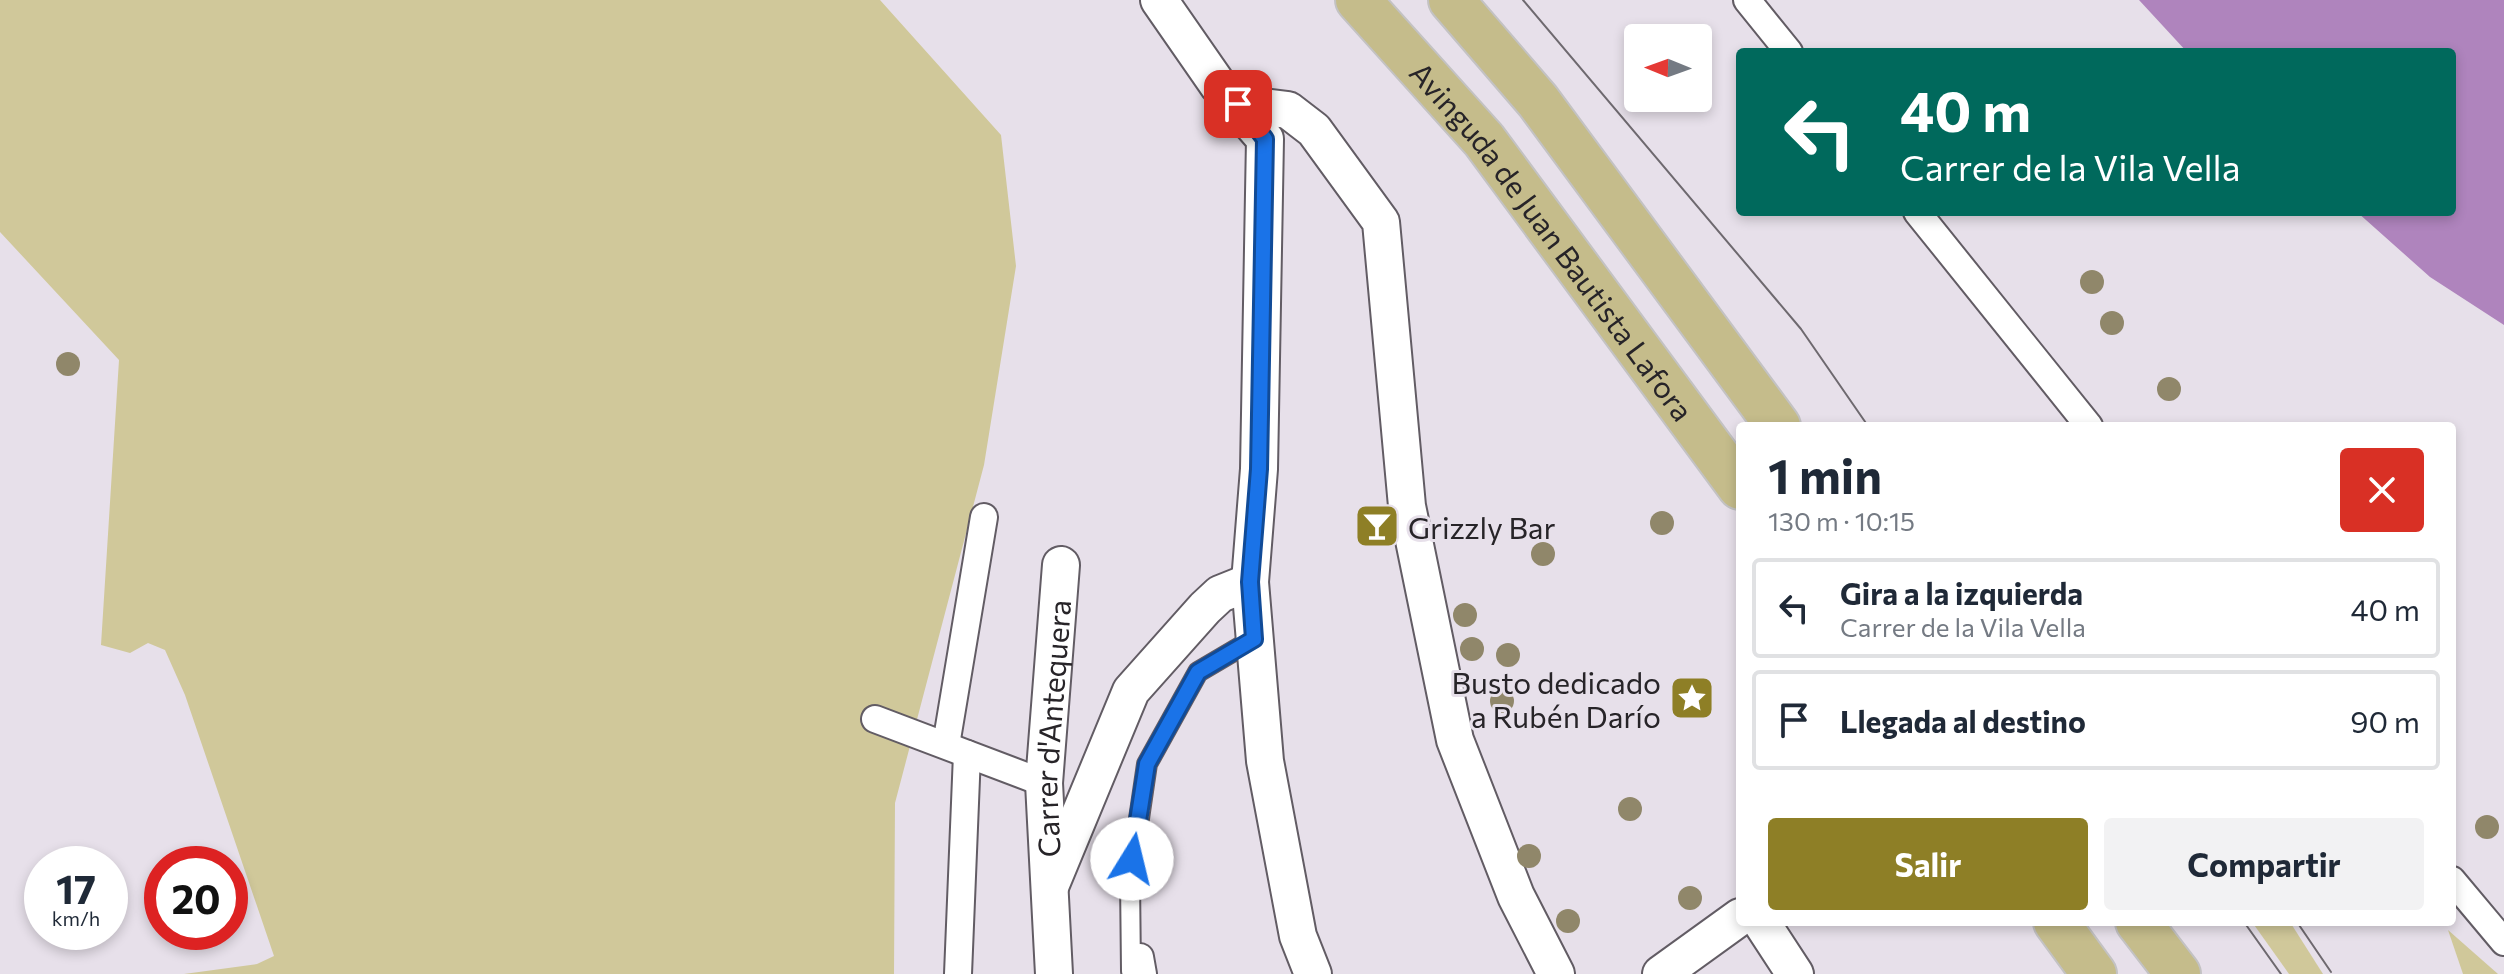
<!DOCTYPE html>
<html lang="es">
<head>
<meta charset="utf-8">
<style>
	:root { --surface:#fff; --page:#f2f2f3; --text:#1f2937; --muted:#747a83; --line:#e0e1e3; --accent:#8e7f26 }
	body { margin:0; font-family:Commissioner,sans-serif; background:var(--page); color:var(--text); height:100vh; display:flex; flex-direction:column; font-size:30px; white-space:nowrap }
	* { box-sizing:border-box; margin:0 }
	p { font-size:26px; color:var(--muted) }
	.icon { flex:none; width:44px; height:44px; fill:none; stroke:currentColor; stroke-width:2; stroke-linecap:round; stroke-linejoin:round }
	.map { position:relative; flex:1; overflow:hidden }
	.details { position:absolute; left:1736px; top:422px; width:720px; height:504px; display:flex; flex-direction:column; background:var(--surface); border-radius:8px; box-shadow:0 4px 12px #0003 }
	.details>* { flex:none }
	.hud { position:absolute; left:1736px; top:48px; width:720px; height:168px; border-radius:8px; box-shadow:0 4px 12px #0003; background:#00695c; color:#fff; overflow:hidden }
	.needle { width:52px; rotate:271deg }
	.fabs { position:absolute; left:1624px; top:24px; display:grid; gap:16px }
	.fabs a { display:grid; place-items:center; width:88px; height:88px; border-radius:8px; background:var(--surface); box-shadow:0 4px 12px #0003; font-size:40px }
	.speed { position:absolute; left:24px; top:846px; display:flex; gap:16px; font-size:40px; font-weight:700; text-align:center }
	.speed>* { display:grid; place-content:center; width:104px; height:104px; border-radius:50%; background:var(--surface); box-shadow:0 4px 12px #0003; line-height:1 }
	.speed small { font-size:20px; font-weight:400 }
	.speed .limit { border:12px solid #d22; background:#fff; color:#111 }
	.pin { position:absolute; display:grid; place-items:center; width:68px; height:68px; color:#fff; margin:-34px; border-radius:16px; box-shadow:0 4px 12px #0006 }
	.me { position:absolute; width:88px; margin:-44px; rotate:9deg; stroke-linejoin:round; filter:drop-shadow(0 0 6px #0008) }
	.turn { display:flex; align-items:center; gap:28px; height:168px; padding:0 32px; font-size:36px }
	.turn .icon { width:104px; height:104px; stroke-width:2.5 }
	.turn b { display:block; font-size:56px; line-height:68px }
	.round { display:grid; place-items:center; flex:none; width:84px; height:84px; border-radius:8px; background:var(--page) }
	.head { display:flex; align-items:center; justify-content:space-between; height:136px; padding:0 32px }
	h1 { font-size:48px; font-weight:700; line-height:60px }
	.button { display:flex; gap:16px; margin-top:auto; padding:16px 32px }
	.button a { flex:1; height:92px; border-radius:8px; background:var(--accent); color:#fff; font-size:32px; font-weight:700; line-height:92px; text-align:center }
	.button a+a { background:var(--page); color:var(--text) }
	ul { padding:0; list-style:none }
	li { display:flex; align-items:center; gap:24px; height:100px; margin:0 16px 12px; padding:0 16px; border:4px solid var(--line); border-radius:8px }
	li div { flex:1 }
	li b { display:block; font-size:30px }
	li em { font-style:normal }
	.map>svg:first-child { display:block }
	.green { fill:#d0c89a }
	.water { fill:#af84bd }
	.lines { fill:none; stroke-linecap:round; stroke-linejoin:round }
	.service-casing { stroke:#625c64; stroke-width:22 }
	.pedestrian-casing { stroke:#625c64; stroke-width:30 }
	.minor-casing { stroke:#625c64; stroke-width:40 }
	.primary-casing { stroke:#c3c2c3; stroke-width:48 }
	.service { stroke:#fff; stroke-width:18 }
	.pedestrian { stroke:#fff; stroke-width:26 }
	.minor { stroke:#fff; stroke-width:36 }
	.primary { stroke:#c5bc8b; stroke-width:44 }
	.tram { stroke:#6e696f; stroke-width:2 }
	.tree { fill:#90876a }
	.route-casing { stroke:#114b97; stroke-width:20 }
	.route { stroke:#1a73e8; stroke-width:14 }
	.labels { text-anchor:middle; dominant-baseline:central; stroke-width:6; stroke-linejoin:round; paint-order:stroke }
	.street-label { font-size:30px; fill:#272428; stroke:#e7e0ea }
	.poi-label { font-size:30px; fill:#272428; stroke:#e7e0ea; text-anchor:start }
</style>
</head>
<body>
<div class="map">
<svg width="2504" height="974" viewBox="0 0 2504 974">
	<rect width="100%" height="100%" fill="#e7e0ea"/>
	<g class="green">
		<path d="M0 0H880L1001 135 1016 266 984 465 895 803 894 974H184L257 964 274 956 185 695 165 650 148 643 130 653 101 645 119 360 0 232Z"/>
		<path d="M2252 922H2290L2323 974H2289Z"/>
		<path d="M2448 930 2498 974H2463Z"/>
	</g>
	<path class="water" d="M2139 0H2504V325L2430 277 2357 212H2452V52H2187Z"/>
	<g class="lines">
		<g class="service-casing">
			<path id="service" d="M1131 971 1130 880 1147 764 1198 672 1254 639"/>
		</g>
		<g class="pedestrian-casing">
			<g id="pedestrian">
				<path d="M1747 0 1789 52"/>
				<path d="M1917 212 2089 426"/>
				<path d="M875 719 1044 783"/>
				<path d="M946 745 984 517"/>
				<path d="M2452 880 2504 942"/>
				<path d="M1140 957 1143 974"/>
				<path d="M958 974 967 754"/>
			</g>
		</g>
		<g class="minor-casing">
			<g id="minor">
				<path d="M1159 0 1218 85 1265 139 1259 469 1250 582 1265 761 1298 936 1313 974"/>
				<path d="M1238 104 1288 110 1314 130 1381 222 1407 506 1455 740 1516 896 1556 974"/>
				<path d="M1051 884 1131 691 1205 608 1220 594 1250 582"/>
				<path d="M1761 922 1795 974"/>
				<path id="s1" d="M1054 974 1044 783 1061 565"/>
				<path d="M1661 974 1740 917"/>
			</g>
		</g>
		<g class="primary-casing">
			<g id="primary">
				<path id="s2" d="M1358 0 1484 140 1740 487"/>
				<path d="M1451 0 1538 101 1778 426"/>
				<path d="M2056 922 2094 974"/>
				<path d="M2138 922 2178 974"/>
			</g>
		</g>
		<use href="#service" class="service"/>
		<use href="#pedestrian" class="pedestrian"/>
		<use href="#minor" class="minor"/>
		<use href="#primary" class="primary"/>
		<g class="tram">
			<path d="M1523 0 1801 329 1868 426"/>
			<path d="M2244 922 2281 974"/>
			<path d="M2297 922 2331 972"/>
		</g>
	</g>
	<g class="tree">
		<circle cx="2092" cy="282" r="12"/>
		<circle cx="2112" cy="323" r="12"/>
		<circle cx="68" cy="364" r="12"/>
		<circle cx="2169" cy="389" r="12"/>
		<circle cx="1662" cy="523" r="12"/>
		<circle cx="1543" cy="554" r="12"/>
		<circle cx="1465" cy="615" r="12"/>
		<circle cx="1472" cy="649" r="12"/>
		<circle cx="1508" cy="655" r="12"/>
		<circle cx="1502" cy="701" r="12"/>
		<circle cx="1630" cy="809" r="12"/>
		<circle cx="2487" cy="827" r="12"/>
		<circle cx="1529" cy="856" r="12"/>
		<circle cx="1690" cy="898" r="12"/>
		<circle cx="1568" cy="921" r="12"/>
	</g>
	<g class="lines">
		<g class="route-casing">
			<path id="route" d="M1132 859 1147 764 1198 672 1254 639 1250 582 1259 469 1265 139 1238 104"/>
		</g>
		<use href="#route" class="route"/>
	</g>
	<defs>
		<g id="bar-square" transform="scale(2.3)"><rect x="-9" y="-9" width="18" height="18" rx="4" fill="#8e7f26" stroke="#e7e0ea"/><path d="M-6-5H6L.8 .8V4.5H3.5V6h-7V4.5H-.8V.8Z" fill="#fff"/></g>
		<g id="sight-square" transform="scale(2.3)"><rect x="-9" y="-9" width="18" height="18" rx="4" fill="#8e7f26" stroke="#e7e0ea"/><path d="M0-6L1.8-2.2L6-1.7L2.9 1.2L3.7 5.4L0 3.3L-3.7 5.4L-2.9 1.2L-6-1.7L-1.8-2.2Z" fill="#fff"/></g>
	</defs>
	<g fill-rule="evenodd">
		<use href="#bar-square" x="1377" y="526"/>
		<use href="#sight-square" x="1692" y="698"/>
	</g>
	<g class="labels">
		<g class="street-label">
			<text stroke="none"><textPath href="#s2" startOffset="310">Avinguda de Juan Bautista Lafora</textPath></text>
			<text stroke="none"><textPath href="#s1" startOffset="246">Carrer d'Antequera</textPath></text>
		</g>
		<g class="poi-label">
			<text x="1408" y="526">Grizzly Bar</text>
			<text x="1661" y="681" text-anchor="end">Busto dedicado<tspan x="1661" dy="34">a Rubén Darío</tspan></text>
		</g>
	</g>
</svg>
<div class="fabs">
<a><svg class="needle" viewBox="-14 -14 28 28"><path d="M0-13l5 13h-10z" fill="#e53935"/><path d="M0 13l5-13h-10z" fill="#747a83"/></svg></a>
</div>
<div class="speed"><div>17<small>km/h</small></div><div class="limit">20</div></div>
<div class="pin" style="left:1238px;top:104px;background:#d93025"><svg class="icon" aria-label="arrive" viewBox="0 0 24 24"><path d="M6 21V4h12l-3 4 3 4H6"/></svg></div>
<svg class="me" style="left:1132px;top:859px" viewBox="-20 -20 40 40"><circle r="19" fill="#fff"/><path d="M0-13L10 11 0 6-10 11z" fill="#1a73e8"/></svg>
<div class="hud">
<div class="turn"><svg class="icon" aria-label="left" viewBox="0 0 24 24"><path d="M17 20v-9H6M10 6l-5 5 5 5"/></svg><div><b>40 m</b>Carrer de la Vila Vella</div></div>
</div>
<section class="details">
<div class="head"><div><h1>1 min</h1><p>130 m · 10:15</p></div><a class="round" style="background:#d93025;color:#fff"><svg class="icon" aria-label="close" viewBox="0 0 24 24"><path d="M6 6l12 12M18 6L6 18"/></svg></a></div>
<ul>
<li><svg class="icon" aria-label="left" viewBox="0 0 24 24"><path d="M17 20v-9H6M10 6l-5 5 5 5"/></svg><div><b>Gira a la izquierda</b><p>Carrer de la Vila Vella</p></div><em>40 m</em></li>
<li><svg class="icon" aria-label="arrive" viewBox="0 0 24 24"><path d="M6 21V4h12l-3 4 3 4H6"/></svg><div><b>Llegada al destino</b></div><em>90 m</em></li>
</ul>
<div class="button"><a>Salir</a><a>Compartir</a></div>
</section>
</div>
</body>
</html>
